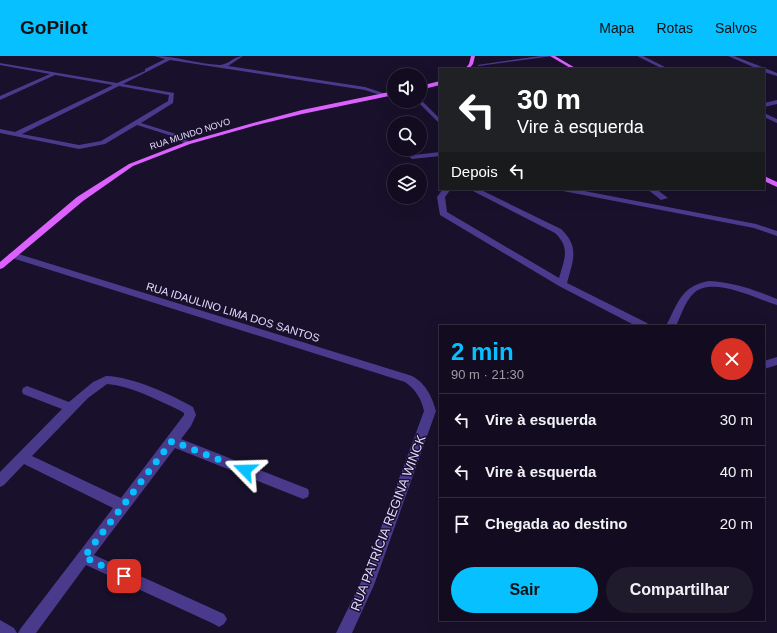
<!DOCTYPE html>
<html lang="pt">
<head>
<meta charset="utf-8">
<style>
	:root { --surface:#130c20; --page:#201a2d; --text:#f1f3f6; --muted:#9d9ba5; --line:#322c3e; --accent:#06c0ff }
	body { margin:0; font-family:Arial,sans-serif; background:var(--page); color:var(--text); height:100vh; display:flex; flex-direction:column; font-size:15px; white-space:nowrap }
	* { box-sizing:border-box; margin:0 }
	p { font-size:13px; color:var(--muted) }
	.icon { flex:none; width:22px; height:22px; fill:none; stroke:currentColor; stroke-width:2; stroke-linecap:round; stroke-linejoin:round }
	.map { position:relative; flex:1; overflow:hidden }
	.side { position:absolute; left:439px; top:269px; width:326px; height:296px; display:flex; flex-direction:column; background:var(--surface); border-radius:0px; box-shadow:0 4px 16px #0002,0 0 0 1px var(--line) }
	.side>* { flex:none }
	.hud { position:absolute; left:439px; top:12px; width:326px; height:122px; border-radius:0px; box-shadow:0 4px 16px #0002,0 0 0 1px var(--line); background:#202124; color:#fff; overflow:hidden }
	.tools { position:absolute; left:387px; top:12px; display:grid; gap:8px }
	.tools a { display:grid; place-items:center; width:40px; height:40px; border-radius:50%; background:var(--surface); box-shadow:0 4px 16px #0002,0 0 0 1px var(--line); font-size:20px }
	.pin { position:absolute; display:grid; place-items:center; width:34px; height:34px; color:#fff; margin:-17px; border-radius:8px; box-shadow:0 2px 6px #0006 }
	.me { position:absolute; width:44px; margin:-22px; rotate:292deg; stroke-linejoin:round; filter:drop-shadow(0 0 3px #0008) }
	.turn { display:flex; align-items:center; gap:14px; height:84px; padding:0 12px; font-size:18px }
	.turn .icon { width:52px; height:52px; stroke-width:2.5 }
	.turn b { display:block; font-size:28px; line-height:34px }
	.then { display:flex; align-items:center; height:38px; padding:0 12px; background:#0003; gap:8px; font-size:15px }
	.round { display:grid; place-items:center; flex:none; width:42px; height:42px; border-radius:21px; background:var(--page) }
	.headline { display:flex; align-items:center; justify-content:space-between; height:68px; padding:0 12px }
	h1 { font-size:24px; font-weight:700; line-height:30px; color:var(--accent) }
	.cta { display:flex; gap:8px; margin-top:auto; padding:8px 12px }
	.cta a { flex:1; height:46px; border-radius:24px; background:var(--accent); color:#111; font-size:16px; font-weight:700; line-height:46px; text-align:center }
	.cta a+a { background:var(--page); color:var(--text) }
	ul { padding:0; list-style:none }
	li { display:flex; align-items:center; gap:12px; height:52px; padding:0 12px; border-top:1px solid var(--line) }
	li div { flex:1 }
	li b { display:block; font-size:15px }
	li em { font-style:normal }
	header { display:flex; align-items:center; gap:24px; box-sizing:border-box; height:56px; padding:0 20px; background:var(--accent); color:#111 }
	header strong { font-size:19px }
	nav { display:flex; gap:22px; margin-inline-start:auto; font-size:14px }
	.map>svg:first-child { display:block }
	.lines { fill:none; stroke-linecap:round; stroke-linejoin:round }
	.minor { fill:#493a8b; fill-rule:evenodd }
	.major { fill:#dc61ff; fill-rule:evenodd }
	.route { stroke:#06c0ff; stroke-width:7; stroke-dasharray:0 12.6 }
	.labels { text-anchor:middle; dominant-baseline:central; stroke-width:3; stroke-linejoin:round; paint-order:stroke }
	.far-street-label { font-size:9px; fill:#e4daff; stroke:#19102b }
	.street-label { font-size:11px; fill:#e4daff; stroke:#19102b }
	.near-street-label { font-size:13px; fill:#e4daff; stroke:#19102b }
</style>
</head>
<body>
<header>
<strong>GoPilot</strong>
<nav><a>Mapa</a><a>Rotas</a><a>Salvos</a></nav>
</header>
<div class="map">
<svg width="777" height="577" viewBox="0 0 777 577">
	<rect width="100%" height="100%" fill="#19102b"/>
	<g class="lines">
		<g class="minor">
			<path d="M154 0C176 0 198 8 220 9 228 9 234 0 243 0L228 10 365 31 386 38 383 40 365 34 170 4 123 28 174 37 173 47 141 67 176 78 190 86V88H186L172 80 137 69 105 88 79 93 0 77V73L15 76 113 29 55 19 0 44V40L50 18 0 9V7L117 27 145 15V13L165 3ZM119 30 169 39 168 45 101 85 79 89 22 78Z"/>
			<path d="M540 0H553L479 10 477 9Z"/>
			<path d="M637 0H643L669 13H663Z"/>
			<path d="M728 0H734L777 17V20L764 16V13H758Z"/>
			<path d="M420 43 440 63V68L417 45H420Z"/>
			<path d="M777 44V48L764 51V47Z"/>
			<path d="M764 57 777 63V67L764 61Z"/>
			<path d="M406 93 414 99 440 96V100L412 103 403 95Z"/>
			<path d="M443 133H451L445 141 447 156 559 222C564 204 571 192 555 177L469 133H479L561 173C580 191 573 205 567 227L647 267 649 270H636L559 230 440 159 437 141Z"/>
			<path d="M559 133H574L756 168 777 175V180L754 172 563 135Z"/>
			<path d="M647 133H656L668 142 661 144Z"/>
			<path d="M12 196 409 319C424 324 432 340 436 355L374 529 352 577H336L361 526 424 355C421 342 416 334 405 326L9 201 8 199Z"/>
			<path d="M709 225C733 226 755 234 777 243V249C756 243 713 220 694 237 685 245 681 260 676 270H666C678 247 681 230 709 225Z"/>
			<path d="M777 301V309L764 313V305Z"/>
			<path d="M106 320C133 321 170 338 193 351L196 359 191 370 181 383 308 433 309 437 308 441 303 443 175 392 94 499 224 558 227 563 224 568 219 571 214 568 86 509 36 577H18L21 572 113 452 24 408 4 429 0 431V416L62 353 23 338 22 335 23 332 27 330 69 346 93 326ZM107 328C132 330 157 344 179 354L184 357V359L121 442 32 400 88 342Z"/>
			<path d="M0 564 14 572 17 577H0Z"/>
		</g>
		<g class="major">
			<path d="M471 0H475L473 8 469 13H465L469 8Z"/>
			<path d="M550 0H555L577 13H572Z"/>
			<path d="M440 25V29L420 34V30Z"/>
			<path d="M394 35V39L302 58 257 69 190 88 133 110 83 145 3 212 0 213V206L77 141 129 108 186 86 253 67 302 54Z"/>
			<path d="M764 120 777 126V131L764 125Z"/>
		</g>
	</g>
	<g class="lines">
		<path class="route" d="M124 520 84 501 172 385 245 414"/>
	</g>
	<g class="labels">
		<g class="far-street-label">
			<text transform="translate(190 78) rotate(-18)">RUA MUNDO NOVO</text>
		</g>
		<g class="street-label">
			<text transform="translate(233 256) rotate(17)">RUA IDAULINO LIMA DOS SANTOS</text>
		</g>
		<g class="near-street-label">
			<text transform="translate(388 467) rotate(-69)">RUA PATRÍCIA REGINA WINCK</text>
		</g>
	</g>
</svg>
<div class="tools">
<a><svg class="icon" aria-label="sound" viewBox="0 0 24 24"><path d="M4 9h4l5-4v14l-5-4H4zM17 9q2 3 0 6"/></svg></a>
<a><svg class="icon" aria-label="search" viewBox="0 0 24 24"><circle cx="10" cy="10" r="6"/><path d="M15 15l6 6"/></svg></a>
<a><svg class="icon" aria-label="layers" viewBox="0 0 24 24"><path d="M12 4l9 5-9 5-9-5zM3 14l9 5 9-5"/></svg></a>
</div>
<div class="pin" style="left:124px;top:520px;background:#d93025"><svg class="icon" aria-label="arrive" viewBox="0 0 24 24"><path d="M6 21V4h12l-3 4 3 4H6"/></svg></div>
<svg class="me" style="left:245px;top:414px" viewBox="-20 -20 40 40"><path d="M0-17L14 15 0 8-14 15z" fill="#06c0ff" stroke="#fff" stroke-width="4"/></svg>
<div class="hud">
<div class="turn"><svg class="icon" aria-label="left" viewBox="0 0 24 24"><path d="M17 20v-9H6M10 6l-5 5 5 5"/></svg><div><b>30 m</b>Vire à esquerda</div></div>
<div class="then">Depois<svg class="icon" aria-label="left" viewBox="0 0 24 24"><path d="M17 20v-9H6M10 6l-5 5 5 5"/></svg></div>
</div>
<section class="side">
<div class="headline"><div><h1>2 min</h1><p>90 m · 21:30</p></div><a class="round" style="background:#d93025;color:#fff"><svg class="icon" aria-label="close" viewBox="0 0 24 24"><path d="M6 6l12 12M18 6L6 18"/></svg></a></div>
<ul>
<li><svg class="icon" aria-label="left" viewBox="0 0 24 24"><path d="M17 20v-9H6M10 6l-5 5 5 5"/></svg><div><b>Vire à esquerda</b></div><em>30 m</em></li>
<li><svg class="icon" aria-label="left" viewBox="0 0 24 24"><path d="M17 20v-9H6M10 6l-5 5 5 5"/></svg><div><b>Vire à esquerda</b></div><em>40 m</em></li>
<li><svg class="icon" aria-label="arrive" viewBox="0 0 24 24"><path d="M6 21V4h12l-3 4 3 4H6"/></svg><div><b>Chegada ao destino</b></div><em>20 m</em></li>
</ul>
<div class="cta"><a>Sair</a><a>Compartilhar</a></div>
</section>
</div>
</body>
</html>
